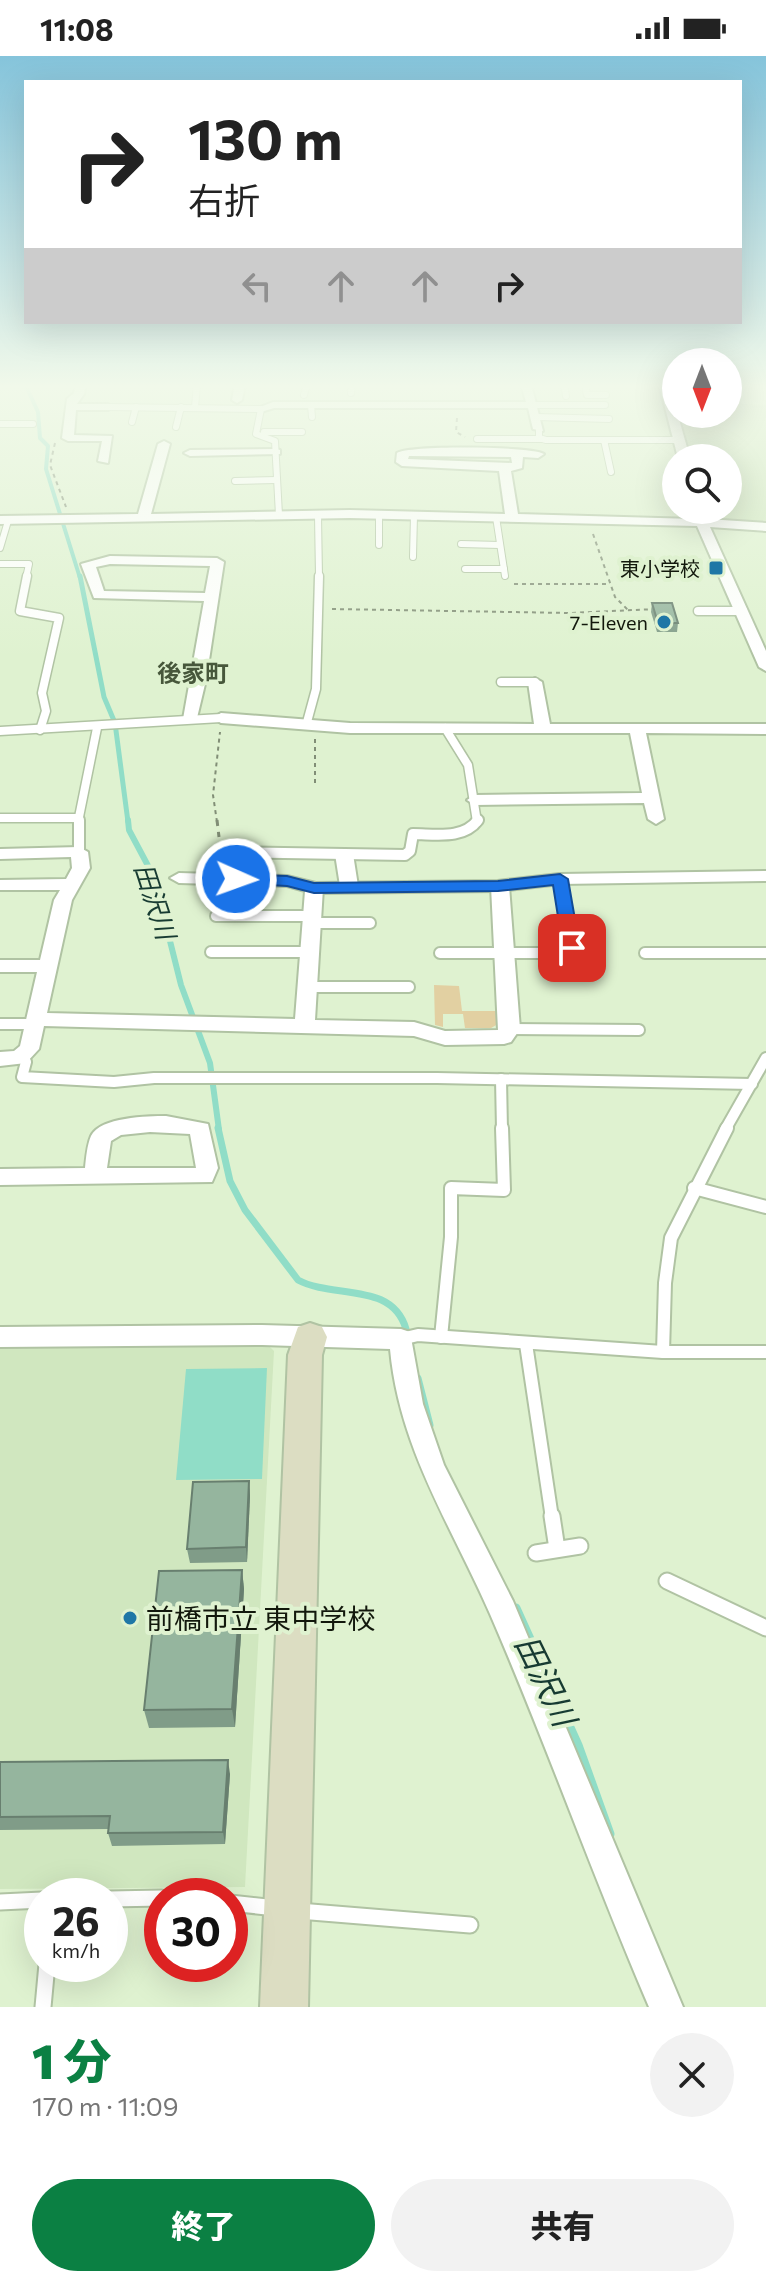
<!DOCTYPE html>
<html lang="ja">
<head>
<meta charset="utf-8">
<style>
	:root { --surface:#fff; --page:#f2f2f2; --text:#222; --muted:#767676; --accent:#0b8043 }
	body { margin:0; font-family:Commissioner,"Noto Sans JP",sans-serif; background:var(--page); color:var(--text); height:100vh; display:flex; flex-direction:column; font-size:30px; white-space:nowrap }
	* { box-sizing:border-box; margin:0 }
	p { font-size:26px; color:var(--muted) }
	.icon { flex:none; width:44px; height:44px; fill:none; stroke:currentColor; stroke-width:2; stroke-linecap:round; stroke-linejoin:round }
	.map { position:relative; height:1951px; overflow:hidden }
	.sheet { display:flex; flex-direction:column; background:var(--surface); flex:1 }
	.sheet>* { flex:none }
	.hud { position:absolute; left:24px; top:24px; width:718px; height:244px; border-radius:0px; box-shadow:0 8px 32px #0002; background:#fff; color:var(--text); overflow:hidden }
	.needle { width:52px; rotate:180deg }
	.controls { position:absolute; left:662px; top:292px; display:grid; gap:16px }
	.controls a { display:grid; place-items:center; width:80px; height:80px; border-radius:50%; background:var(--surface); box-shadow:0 8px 32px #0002; font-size:40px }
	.speed { position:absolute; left:24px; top:1822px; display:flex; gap:16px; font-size:40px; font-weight:700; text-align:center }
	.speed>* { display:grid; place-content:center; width:104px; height:104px; border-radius:50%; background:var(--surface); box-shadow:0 8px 32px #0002; line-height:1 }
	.speed small { font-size:20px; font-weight:400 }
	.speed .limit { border:12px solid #d22; background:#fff; color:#111 }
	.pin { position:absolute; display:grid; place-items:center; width:68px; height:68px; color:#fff; margin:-34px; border-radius:16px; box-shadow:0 4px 12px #0006 }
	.me { position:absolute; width:88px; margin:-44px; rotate:92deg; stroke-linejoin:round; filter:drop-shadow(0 0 6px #0008) }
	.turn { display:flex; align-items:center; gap:28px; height:168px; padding:0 32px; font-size:36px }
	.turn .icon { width:104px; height:104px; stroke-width:2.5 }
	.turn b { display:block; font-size:56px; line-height:68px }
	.lanes { display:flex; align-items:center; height:76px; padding:0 32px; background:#0003; justify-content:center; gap:40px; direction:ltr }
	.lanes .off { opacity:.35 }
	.round { display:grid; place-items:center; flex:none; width:84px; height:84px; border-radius:42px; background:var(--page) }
	.summary { display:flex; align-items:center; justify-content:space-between; height:136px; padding:0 32px }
	h1 { font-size:48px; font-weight:800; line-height:60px; color:var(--accent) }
	.primary-button { display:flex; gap:16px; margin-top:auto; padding:16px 32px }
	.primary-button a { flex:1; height:92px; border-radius:48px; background:var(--accent); color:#fff; font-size:32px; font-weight:800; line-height:92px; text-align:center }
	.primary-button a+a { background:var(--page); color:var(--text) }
	.status { display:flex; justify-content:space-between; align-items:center; height:56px; padding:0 40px; background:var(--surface); direction:ltr }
	.status svg { height:22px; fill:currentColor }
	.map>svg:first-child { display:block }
	.built { fill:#d0e7bf }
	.green { fill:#e2d0a2 }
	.water { fill:#90ddc7 }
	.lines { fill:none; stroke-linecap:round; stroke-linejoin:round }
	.stream-far4 { stroke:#90ddc7; stroke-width:4 }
	.stream-far3 { stroke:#90ddc7; stroke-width:5 }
	.stream-far2 { stroke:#90ddc7; stroke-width:6 }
	.stream-far1 { stroke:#90ddc7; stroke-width:7 }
	.stream { stroke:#90ddc7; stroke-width:9 }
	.lane-far4-casing { stroke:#b0c3a3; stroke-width:8 }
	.lane-far3-casing { stroke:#b0c3a3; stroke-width:11 }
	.lane-far2-casing { stroke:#b0c3a3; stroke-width:14 }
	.lane-far1-casing { stroke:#b0c3a3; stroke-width:16 }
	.lane-casing { stroke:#b0c3a3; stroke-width:19 }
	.street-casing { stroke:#b0c3a3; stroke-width:4 }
	.secondary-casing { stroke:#b0c3a3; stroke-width:4 }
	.path-far1 { stroke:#818e76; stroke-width:2; stroke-dasharray:4 4; stroke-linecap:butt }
	.path { stroke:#818e76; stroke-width:3; stroke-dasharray:6 6; stroke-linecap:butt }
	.lane-far4 { stroke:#fff; stroke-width:6 }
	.lane-far3 { stroke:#fff; stroke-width:8 }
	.lane-far2 { stroke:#fff; stroke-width:10 }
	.lane-far1 { stroke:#fff; stroke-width:12 }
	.lane { stroke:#fff; stroke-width:15 }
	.street { fill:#fff; fill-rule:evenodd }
	.secondary { fill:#dcddc2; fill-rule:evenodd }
	.wall { fill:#809c88 }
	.shaded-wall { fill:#687f6f }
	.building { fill:#95b59e; stroke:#687f6f; stroke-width:2 }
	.route { fill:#1a73e8; stroke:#114b97; stroke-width:2 }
	.poi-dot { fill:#1f77a6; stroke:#dff2d0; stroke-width:3 }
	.labels { text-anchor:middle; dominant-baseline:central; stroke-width:8; stroke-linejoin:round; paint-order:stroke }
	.far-poi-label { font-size:20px; fill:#12180c; stroke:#dff2d0; text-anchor:end }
	.far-quarter-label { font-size:24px; font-weight:bold; fill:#47573b; stroke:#dff2d0 }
	.water-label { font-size:26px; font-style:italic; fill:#173b32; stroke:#dff2d0 }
	.near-poi-label { font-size:28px; fill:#12180c; stroke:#dff2d0; text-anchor:start }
	.near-water-label { font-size:32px; font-style:italic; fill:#173b32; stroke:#dff2d0 }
</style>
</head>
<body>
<div class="status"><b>11:08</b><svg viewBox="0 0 49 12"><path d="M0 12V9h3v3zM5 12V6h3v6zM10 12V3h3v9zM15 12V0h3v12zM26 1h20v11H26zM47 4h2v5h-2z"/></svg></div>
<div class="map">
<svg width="766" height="1951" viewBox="0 0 766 1951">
	<rect width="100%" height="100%" fill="#dff2d0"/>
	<g class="built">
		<path d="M728 347 766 349V469L709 464 706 454H728V402H691L680 358H728Z"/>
		<path d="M0 1288H267L274 1295 245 1831 0 1833Z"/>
	</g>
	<path class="green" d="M434 929 459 930 462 955H497L498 968 491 972H465L463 958H443V971L435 969Z"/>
	<path class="water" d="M267 1312 262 1423 176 1424 186 1313Z"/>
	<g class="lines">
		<path class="stream-far4" d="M25 328 38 356 40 382 48 390 46 413 80 522"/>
		<path class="stream-far3" d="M80 520 104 641 115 667 128 766"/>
		<path class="stream-far2" d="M128 764 129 774 154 821 181 929 210 1007 219 1074"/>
		<g class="stream-far1">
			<path d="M218 1072 230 1125 245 1154 298 1224C333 1243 392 1225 406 1273"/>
			<path d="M418 1322 430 1369"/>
		</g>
		<path class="stream" d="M516 1552 578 1689 610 1778"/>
		<g class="lane-far4-casing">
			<g id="lane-far4">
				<path d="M564 328 566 340"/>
				<path d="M585 328 587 339H606"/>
				<path d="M351 337 352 328"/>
				<path d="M304 339 307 328"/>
				<path d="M311 349 312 361"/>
				<path d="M531 349H605"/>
				<path d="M108 351 261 353 256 378 275 385 279 459"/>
				<path d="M195 351 197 328"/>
				<path d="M537 361 609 363"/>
				<path d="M132 366 136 351"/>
				<path d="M0 368H33"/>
				<path d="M176 371 181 351"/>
				<path d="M539 373V382L546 384H679"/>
				<path d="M264 376H302"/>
				<path d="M477 383H540"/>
				<path d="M604 384 611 416"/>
				<path d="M235 425 277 424"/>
				<path d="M318 459 319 522"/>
				<path d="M379 459V489"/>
				<path d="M496 461 505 520"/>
				<path d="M461 488 500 489"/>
				<path d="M0 492 8 465"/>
				<path d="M413 501 414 459"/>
				<path d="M0 508H29L26 522"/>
				<path d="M465 513H504"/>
			</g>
		</g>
		<g class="lane-far3-casing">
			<g id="lane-far3">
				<path d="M27 520 20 555 59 562 42 637 46 655 40 674"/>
				<path d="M698 555H743"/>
				<path d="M501 626H535"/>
				<path d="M307 666 316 633 319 520"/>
				<path d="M445 672 468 709 477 766"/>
				<path d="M0 675 221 662"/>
				<path d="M0 762H78"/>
				<path d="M78 766 97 672"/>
			</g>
		</g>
		<g class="lane-far2-casing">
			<g id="lane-far2">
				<path d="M79 764V796"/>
				<path d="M211 822 217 800 223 796 405 799 410 795 413 778C435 778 463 784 478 764"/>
				<path d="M314 832 498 830 560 823 766 820"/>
				<path d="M216 860H312"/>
				<path d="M311 867H370"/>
				<path d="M211 896H310"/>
				<path d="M440 897H572L560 823"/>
				<path d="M645 897H766"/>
				<path d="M308 931H409"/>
				<path d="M0 968H36"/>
				<path d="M510 973 639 974"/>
				<path d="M23 1000 26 1006 22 1021 114 1026 154 1022H437L752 1028"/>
				<path d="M501 1023 502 1074"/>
				<path d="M725 1074 766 1002"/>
			</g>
		</g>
		<g class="lane-far1-casing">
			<g id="lane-far1">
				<path d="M694 1132 766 1151"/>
				<path d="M441 1281 451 1181V1132L504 1134 502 1072"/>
				<path d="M401 1283 418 1279 663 1296H766"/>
				<path d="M526 1288 552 1462"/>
				<path d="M663 1296 665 1227 671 1182 727 1072"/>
			</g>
		</g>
		<g class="lane-casing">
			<g id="lane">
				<path d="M552 1460 557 1493"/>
				<path d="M536 1497 580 1490"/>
				<path d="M667 1525 766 1572"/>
				<path d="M110 1843 162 1842"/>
				<path d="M0 1846 42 1844"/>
				<path d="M230 1847 276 1852"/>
				<path d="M299 1855 470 1869"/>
				<path d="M43 1951 47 1908"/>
			</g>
		</g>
		<g class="street-casing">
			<g id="street">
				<path d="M76 328H86L84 338 77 348H108L113 351 108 354H76L74 379 112 380 108 407 98 405 102 385H68L62 382 67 343 74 337Z"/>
				<path d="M235 328H245L242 344 237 347 232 344Z"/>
				<path d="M521 328H531L543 375 533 373 528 352H274L261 356 255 353 273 346H526Z"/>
				<path d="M659 328H669L690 402H678Z"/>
				<path d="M164 385 170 388 151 458 350 454 505 458 499 415 402 410 396 406 397 397C409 389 532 390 544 398L538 402 523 401 522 412 511 415 518 458 694 463 692 458 698 454 707 463 766 467V475L710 471 766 595V615L759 611 697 470 350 462 0 468V460L138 458 158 388ZM409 400 511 401 512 407 408 403Z"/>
				<path d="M276 393 280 394V398L190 400 184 397 190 394Z"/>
				<path d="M110 500 217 502 224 506 206 624 196 666H186L183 663 204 545 94 542 81 508ZM110 508 210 510 205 537 104 535 96 511Z"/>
				<path d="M535 622 542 626 550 668H766V678L646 677 664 763 656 768 648 763 644 747 475 749 467 744 475 739 642 737 630 677H350L221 667 213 662 221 657 350 667 534 668 528 626Z"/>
				<path d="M79 791 88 796 90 812 72 844 47 957 295 963 305 835 287 830 179 827 170 822 179 817 287 820 320 828 323 832 315 964 414 966 445 975 498 974 491 830 500 825 509 830 520 973 511 986 504 988 445 989 414 980 44 970 39 993 26 1007 0 1010V996L14 995 20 990 37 916H0V904H40L54 844 60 834H0V824L66 823 72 812 71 801 0 803V793Z"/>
				<path d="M344 793 353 798 358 830 349 835 340 830 335 798Z"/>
				<path d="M166 1060 208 1068 218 1112 212 1126 0 1129V1113L85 1112C86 1102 87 1089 91 1080 100 1061 148 1060 166 1060ZM150 1076 190 1078 196 1112H107L111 1085 121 1079Z"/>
				<path d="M262 1269 401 1273 410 1276 423 1348 444 1409 513 1545 683 1951H649C593 1821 546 1687 490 1558 451 1469 399 1392 390 1293L262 1289 0 1291V1271Z"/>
			</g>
		</g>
		<g class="secondary-casing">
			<path id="secondary" d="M310 1267 322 1271 327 1281 322 1299 308 1951H260L288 1299 298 1271Z"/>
		</g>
		<g class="path-far1">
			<path d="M457 362 456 376 465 381"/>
			<path d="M55 387 50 409 66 451"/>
			<path d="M593 478 615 541 628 554"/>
			<path d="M514 528H610"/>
			<path d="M332 553 570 557 656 553"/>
			<path d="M315 683V727"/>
			<path d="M217 766 213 739 220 676"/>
		</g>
		<path class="path" d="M217 764 219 781"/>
		<use href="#lane-far4" class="lane-far4"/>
		<use href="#lane-far3" class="lane-far3"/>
		<use href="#lane-far2" class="lane-far2"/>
		<use href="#lane-far1" class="lane-far1"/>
		<use href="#lane" class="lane"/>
		<use href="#street" class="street"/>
		<use href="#secondary" class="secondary"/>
	</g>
	<g class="wall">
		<path d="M652 547 678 567 677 576H657L651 556Z"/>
		<path d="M249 1425 250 1440 247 1506 190 1507 187 1493Z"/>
		<path d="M242 1514 244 1533 235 1671 149 1672 144 1654Z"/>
		<path d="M0 1706 230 1718 225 1788 112 1790 108 1777 109 1773 0 1774Z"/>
	</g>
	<g class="shaded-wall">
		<path d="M249 1425 250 1440 247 1506 246 1491Z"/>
		<path d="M242 1514 244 1533 235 1671 232 1653Z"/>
		<path d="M228 1704 230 1718 225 1788 223 1776Z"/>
	</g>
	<g class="building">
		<path d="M652 547H672L678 567H658Z"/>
		<path d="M249 1425 246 1491 187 1493 193 1426Z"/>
		<path d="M242 1514 232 1653 144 1654 159 1515Z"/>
		<path d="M228 1704 223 1776 108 1777 110 1760 0 1761V1706Z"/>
	</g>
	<linearGradient id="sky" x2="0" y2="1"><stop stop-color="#85c4db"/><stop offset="0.55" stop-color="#f1f9ea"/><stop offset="1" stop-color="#f1f9ea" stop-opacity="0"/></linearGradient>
	<rect width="766" height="601" fill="url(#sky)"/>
	<path class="route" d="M236 818 287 820 314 827 498 825 560 818 568 823 580 892 572 898 563 892 553 829 498 835 314 837 287 830 230 827 228 823Z"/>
	<g class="poi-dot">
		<rect x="708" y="504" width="16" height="16" rx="4"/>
		<circle cx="664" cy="566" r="8"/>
		<circle cx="130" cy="1562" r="8"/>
	</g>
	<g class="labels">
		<g class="far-poi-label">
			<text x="700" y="512">東小学校</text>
			<text x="648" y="566">7-Eleven</text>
		</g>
		<g class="far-quarter-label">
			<text x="193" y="616">後家町</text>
		</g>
		<g class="water-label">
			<text transform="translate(156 845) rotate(72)">田沢川</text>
		</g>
		<g class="near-poi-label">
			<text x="146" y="1562">前橋市立 東中学校</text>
		</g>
		<g class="near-water-label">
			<text transform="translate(547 1624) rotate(64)">田沢川</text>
		</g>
	</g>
</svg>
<div class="controls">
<a><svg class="needle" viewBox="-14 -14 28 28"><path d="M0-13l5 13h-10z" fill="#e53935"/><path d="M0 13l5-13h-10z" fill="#767676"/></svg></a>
<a><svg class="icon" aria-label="search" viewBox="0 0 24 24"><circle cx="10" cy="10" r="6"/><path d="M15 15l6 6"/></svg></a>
</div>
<div class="speed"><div>26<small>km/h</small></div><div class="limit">30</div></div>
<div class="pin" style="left:572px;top:892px;background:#d93025"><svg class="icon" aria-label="arrive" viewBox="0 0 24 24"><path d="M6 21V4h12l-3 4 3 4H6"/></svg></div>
<svg class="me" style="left:236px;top:823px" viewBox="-20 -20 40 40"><circle r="17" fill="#1a73e8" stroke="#fff" stroke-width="3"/><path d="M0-11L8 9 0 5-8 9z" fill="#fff"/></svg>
<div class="hud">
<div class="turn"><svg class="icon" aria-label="right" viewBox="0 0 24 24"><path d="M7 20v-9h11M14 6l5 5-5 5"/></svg><div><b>130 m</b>右折</div></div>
<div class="lanes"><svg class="icon off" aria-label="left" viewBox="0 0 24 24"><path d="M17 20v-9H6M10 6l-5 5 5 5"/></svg><svg class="icon off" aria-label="ahead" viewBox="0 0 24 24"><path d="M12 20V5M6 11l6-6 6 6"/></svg><svg class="icon off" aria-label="ahead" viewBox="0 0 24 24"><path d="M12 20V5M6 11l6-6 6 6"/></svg><svg class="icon" aria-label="right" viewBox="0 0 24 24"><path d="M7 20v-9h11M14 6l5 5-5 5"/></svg></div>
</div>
</div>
<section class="sheet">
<div class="summary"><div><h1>1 分</h1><p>170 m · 11:09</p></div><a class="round"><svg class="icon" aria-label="close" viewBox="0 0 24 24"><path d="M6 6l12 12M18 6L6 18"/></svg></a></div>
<div class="primary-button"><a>終了</a><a>共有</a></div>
</section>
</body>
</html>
